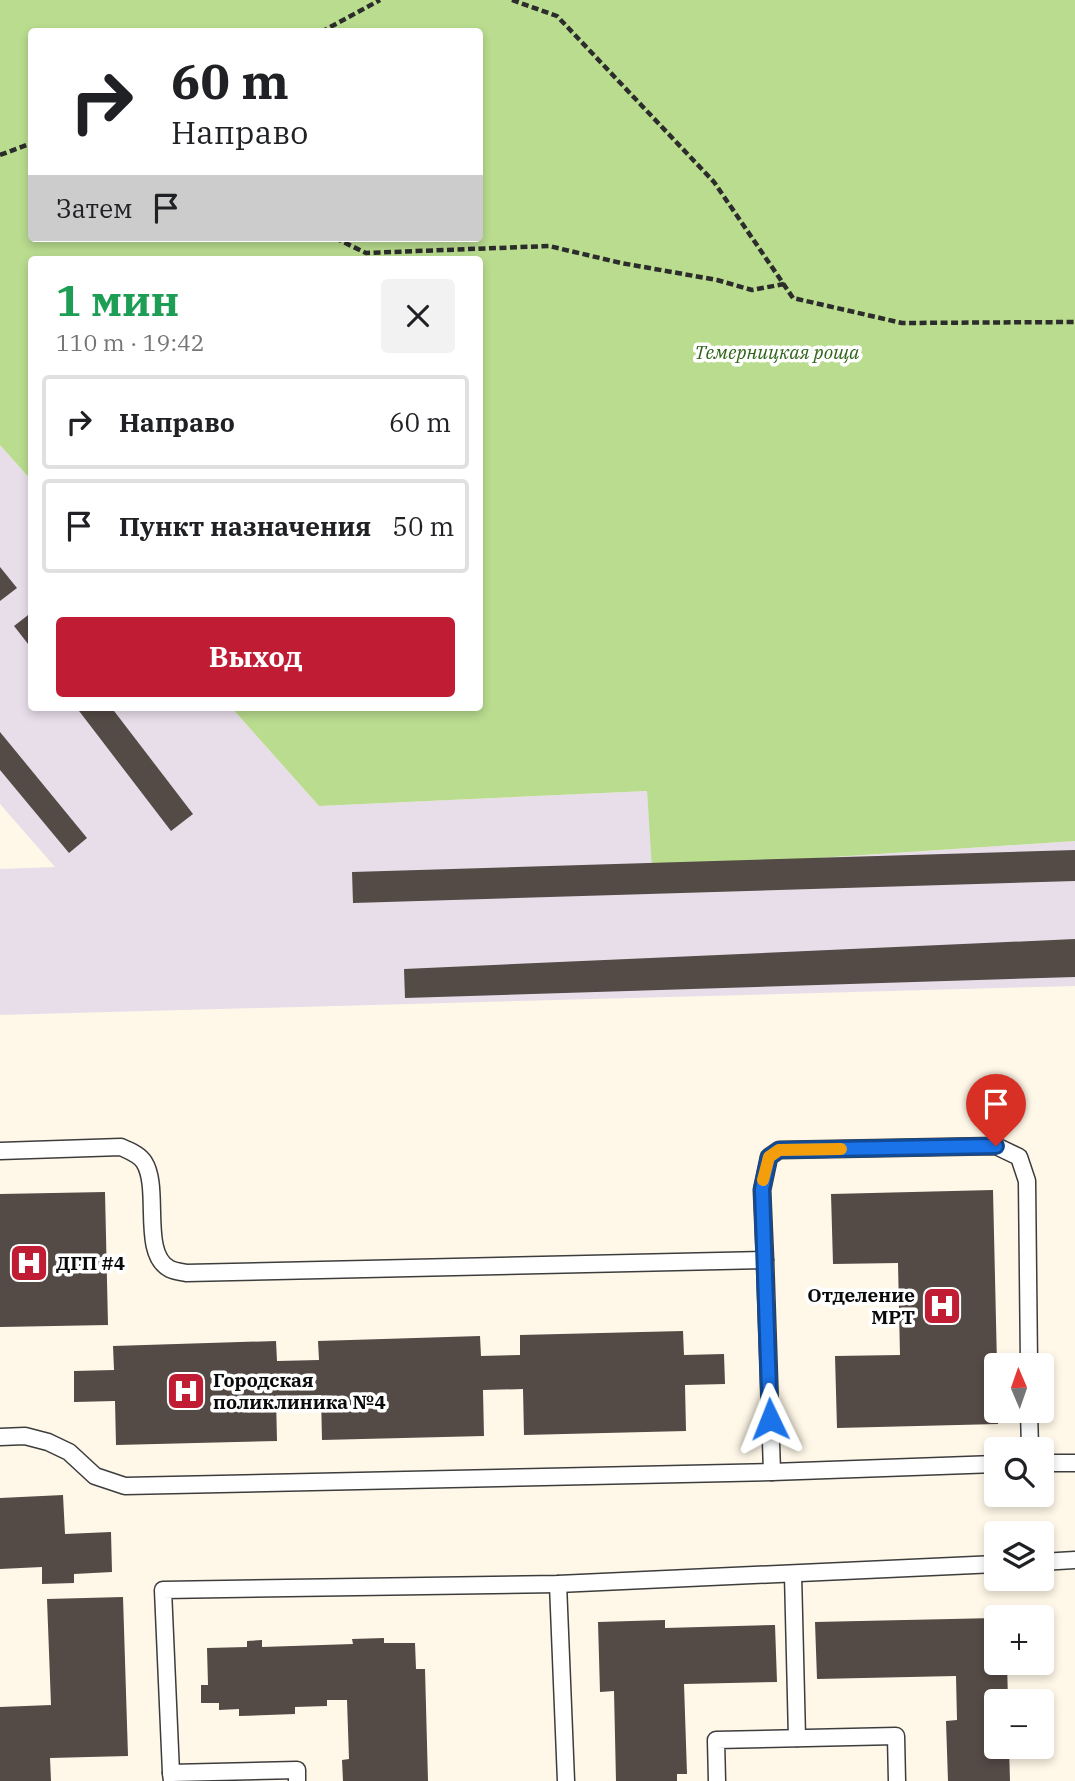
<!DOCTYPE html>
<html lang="ru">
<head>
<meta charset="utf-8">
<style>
	:root { --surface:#fff; --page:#f2f2f2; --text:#202124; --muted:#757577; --line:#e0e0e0; --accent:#c01d35 }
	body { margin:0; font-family:"IBM Plex Serif",serif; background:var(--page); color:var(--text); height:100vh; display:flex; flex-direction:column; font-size:26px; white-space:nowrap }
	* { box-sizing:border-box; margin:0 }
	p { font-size:23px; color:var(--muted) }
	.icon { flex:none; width:38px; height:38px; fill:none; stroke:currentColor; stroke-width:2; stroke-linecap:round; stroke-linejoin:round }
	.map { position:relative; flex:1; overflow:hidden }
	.details { position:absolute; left:28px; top:256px; width:455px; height:455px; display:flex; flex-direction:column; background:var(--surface); border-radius:7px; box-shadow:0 4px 10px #0003 }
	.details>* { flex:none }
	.guide { position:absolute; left:28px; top:28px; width:455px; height:214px; border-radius:7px; box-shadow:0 4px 10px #0003; background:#fff; color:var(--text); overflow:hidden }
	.needle { width:46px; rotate:358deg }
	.buttons { position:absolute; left:984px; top:1353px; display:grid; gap:14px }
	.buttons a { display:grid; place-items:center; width:70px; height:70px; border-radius:7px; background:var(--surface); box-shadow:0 4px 10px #0003; font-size:35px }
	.pin { position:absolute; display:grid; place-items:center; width:60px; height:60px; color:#fff; margin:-72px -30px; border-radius:50% 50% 50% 0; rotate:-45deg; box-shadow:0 0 7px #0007 }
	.pin .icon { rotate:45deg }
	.me { position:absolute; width:77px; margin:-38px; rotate:358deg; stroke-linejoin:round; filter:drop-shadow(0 0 5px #0008) }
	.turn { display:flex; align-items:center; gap:24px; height:147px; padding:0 28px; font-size:32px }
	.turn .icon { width:91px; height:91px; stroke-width:2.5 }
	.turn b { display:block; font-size:49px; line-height:60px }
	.then { display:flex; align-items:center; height:66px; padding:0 28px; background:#0003; gap:14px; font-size:26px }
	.round { display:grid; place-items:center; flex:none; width:74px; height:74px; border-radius:7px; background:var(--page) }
	.headline { display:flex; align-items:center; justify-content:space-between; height:119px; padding:0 28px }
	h1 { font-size:42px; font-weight:700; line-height:52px; color:#1e9e55 }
	.primary-button { display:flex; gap:14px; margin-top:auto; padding:14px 28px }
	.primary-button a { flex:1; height:80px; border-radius:7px; background:var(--accent); color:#fff; font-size:28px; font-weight:700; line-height:80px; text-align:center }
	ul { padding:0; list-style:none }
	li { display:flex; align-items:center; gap:21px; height:94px; margin:0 14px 10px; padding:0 14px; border:4px solid var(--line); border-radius:7px }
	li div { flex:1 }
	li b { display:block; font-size:26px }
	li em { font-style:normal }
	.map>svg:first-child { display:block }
	.industrial { fill:#e8deea }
	.forest { fill:#b9dc8f; fill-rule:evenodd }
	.building { fill:#544a46 }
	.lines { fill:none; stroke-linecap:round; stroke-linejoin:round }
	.lane-casing { stroke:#3d3d3d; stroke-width:19 }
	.path { stroke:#2c2c2c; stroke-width:4.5; stroke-dasharray:7 3.5; stroke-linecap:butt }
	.lane { stroke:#fff; stroke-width:16 }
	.route-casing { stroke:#114b97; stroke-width:18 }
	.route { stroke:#1a73e8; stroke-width:12 }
	.slow { stroke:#f59e0b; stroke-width:12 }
	.labels { text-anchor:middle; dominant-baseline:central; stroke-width:7; stroke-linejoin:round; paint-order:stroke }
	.park-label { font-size:19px; font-style:italic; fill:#306419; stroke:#fff }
	.poi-label { font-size:19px; font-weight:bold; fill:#0a0a0a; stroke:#fff; text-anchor:start }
</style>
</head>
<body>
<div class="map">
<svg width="1075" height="1781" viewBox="0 0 1075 1781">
	<rect width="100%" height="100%" fill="#fff8e8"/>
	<path class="industrial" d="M0 445 31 480 32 707H231L319 806 647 791 653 869 1075 841V986L0 1015V869L55 867 0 804Z"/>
	<path class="forest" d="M0 0H1075V841L652 869 647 791 319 806 231 707H480V259H32L31 480 0 445ZM32 32H480V238H32Z"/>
	<g class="building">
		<path d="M0 567 17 588 0 601Z"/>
		<path d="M32 612V649L14 626Z"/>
		<path d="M76 707H111L193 814 171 831Z"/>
		<path d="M0 732 87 838 69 853 0 770Z"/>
		<path d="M1075 850V881L353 903 352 872Z"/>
		<path d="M1075 939V977L405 998 404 969Z"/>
		<path d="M989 1096H1009L1010 1119H990Z"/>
		<path d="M993 1190 997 1365 996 1410H998V1424L837 1428 835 1356 900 1355 898 1263 833 1264 831 1194Z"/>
		<path d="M105 1192 108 1325 0 1327V1194Z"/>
		<path d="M683 1331 684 1355 724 1354 725 1384 685 1385 686 1431 524 1435 523 1389 483 1390 484 1436 322 1440 321 1395 276 1397 277 1441 116 1445 115 1401 74 1402V1371L114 1370 113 1346 276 1341 277 1361 319 1360 318 1341 480 1336 481 1356 520 1355V1335Z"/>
		<path d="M63 1495 65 1534 111 1532 112 1572 74 1574V1583L42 1584V1567L0 1569V1498Z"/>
		<path d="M123 1597 128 1756 50 1758 51 1781H0V1707L51 1705 47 1599Z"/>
		<path d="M996 1618V1662H1007L1008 1701H996V1746H1009L1010 1781H948L946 1721 957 1720 956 1676 817 1679 815 1622Z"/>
		<path d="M665 1620V1628L775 1625 777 1682 684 1684 687 1774H677V1781H616L614 1691 600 1692 598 1622Z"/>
		<path d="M384 1638V1643H415L416 1669H425L428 1781H343L342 1760 349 1759 347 1700H327V1706L295 1707V1714L239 1716V1709L219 1710V1703H201V1685H208L207 1648 247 1647V1641L262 1640V1647L353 1644 352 1639Z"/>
	</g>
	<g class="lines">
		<g class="lane-casing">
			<g id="lane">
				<path d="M0 1151 121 1147C129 1151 139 1154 144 1162 161 1188 140 1254 170 1269 174 1271 181 1272 186 1273L765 1260 772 1472"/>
				<path d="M765 1260 762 1190 769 1157 779 1150 996 1146 1019 1157 1027 1181 1029 1365"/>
				<path d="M1029 1410 1030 1449"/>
				<path d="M0 1437 25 1436 48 1442 69 1452 95 1476 125 1486 772 1472 996 1464"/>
				<path d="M1041 1463H1075"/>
				<path d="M1041 1562 1075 1560"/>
				<path d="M793 1574 797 1738"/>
				<path d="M558 1584 566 1781"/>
				<path d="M171 1773 163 1590 558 1584 996 1564"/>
				<path d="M172 1781 171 1773 297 1770V1781"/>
				<path d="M717 1781 716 1740 896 1736 897 1781"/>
			</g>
		</g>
		<g class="path">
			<path d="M512 0 557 16 714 182 793 298 902 323 1075 322"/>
			<path d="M321 32 380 0"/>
			<path d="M0 155 32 143"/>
			<path d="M335 238 366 253 549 246 621 263 717 280 752 290 784 284"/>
		</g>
		<use href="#lane" class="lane"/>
	</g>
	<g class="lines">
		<g class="route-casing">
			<path id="route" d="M770 1419 762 1189 769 1157 779 1150 996 1146"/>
		</g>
		<use href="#route" class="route"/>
		<path class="slow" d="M763 1180 769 1157 779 1150 841 1149"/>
	</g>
	<defs>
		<g id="hospital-square" transform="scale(2.0125)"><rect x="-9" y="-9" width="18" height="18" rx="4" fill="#c01d35" stroke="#fff"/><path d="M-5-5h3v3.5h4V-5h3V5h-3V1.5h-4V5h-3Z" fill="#fff"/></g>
	</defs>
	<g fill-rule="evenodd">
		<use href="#hospital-square" x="29" y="1263"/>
		<use href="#hospital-square" x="942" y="1306"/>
		<use href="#hospital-square" x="186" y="1391"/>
	</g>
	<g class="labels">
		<g class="park-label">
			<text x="777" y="352">Темерницкая роща</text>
		</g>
		<g class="poi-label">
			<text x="56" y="1263">ДГП #4</text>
			<text x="915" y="1295" text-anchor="end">Отделение<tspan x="915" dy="22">МРТ</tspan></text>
			<text x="213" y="1380">Городская<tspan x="213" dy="22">поликлиника №4</tspan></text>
		</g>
	</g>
</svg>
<div class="buttons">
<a><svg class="needle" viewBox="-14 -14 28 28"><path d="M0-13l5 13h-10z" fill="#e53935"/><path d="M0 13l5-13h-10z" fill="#757577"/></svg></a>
<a><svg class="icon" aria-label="search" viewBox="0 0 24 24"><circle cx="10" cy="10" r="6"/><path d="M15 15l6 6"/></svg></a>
<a><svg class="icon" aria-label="layers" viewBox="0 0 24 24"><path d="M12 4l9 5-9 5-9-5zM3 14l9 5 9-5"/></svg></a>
<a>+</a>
<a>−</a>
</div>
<div class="pin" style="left:996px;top:1146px;background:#d93025"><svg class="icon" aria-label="arrive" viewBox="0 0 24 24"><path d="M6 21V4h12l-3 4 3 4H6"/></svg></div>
<svg class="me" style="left:770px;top:1419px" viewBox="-20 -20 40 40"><path d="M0-17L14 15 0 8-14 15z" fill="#1a73e8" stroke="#fff" stroke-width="4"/></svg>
<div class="guide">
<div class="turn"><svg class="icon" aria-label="right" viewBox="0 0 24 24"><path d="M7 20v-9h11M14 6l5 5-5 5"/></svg><div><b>60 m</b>Направо</div></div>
<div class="then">Затем<svg class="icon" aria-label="arrive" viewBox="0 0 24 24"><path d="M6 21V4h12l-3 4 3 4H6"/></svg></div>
</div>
<section class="details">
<div class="headline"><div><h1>1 мин</h1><p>110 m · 19:42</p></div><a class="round"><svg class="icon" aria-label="close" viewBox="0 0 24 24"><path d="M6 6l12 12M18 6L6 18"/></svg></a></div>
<ul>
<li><svg class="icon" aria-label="right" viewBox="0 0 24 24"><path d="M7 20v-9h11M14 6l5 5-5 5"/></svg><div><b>Направо</b></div><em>60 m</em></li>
<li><svg class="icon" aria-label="arrive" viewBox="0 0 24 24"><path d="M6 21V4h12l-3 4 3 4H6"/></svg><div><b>Пункт назначения</b></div><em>50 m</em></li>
</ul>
<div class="primary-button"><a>Выход</a></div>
</section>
</div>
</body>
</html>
